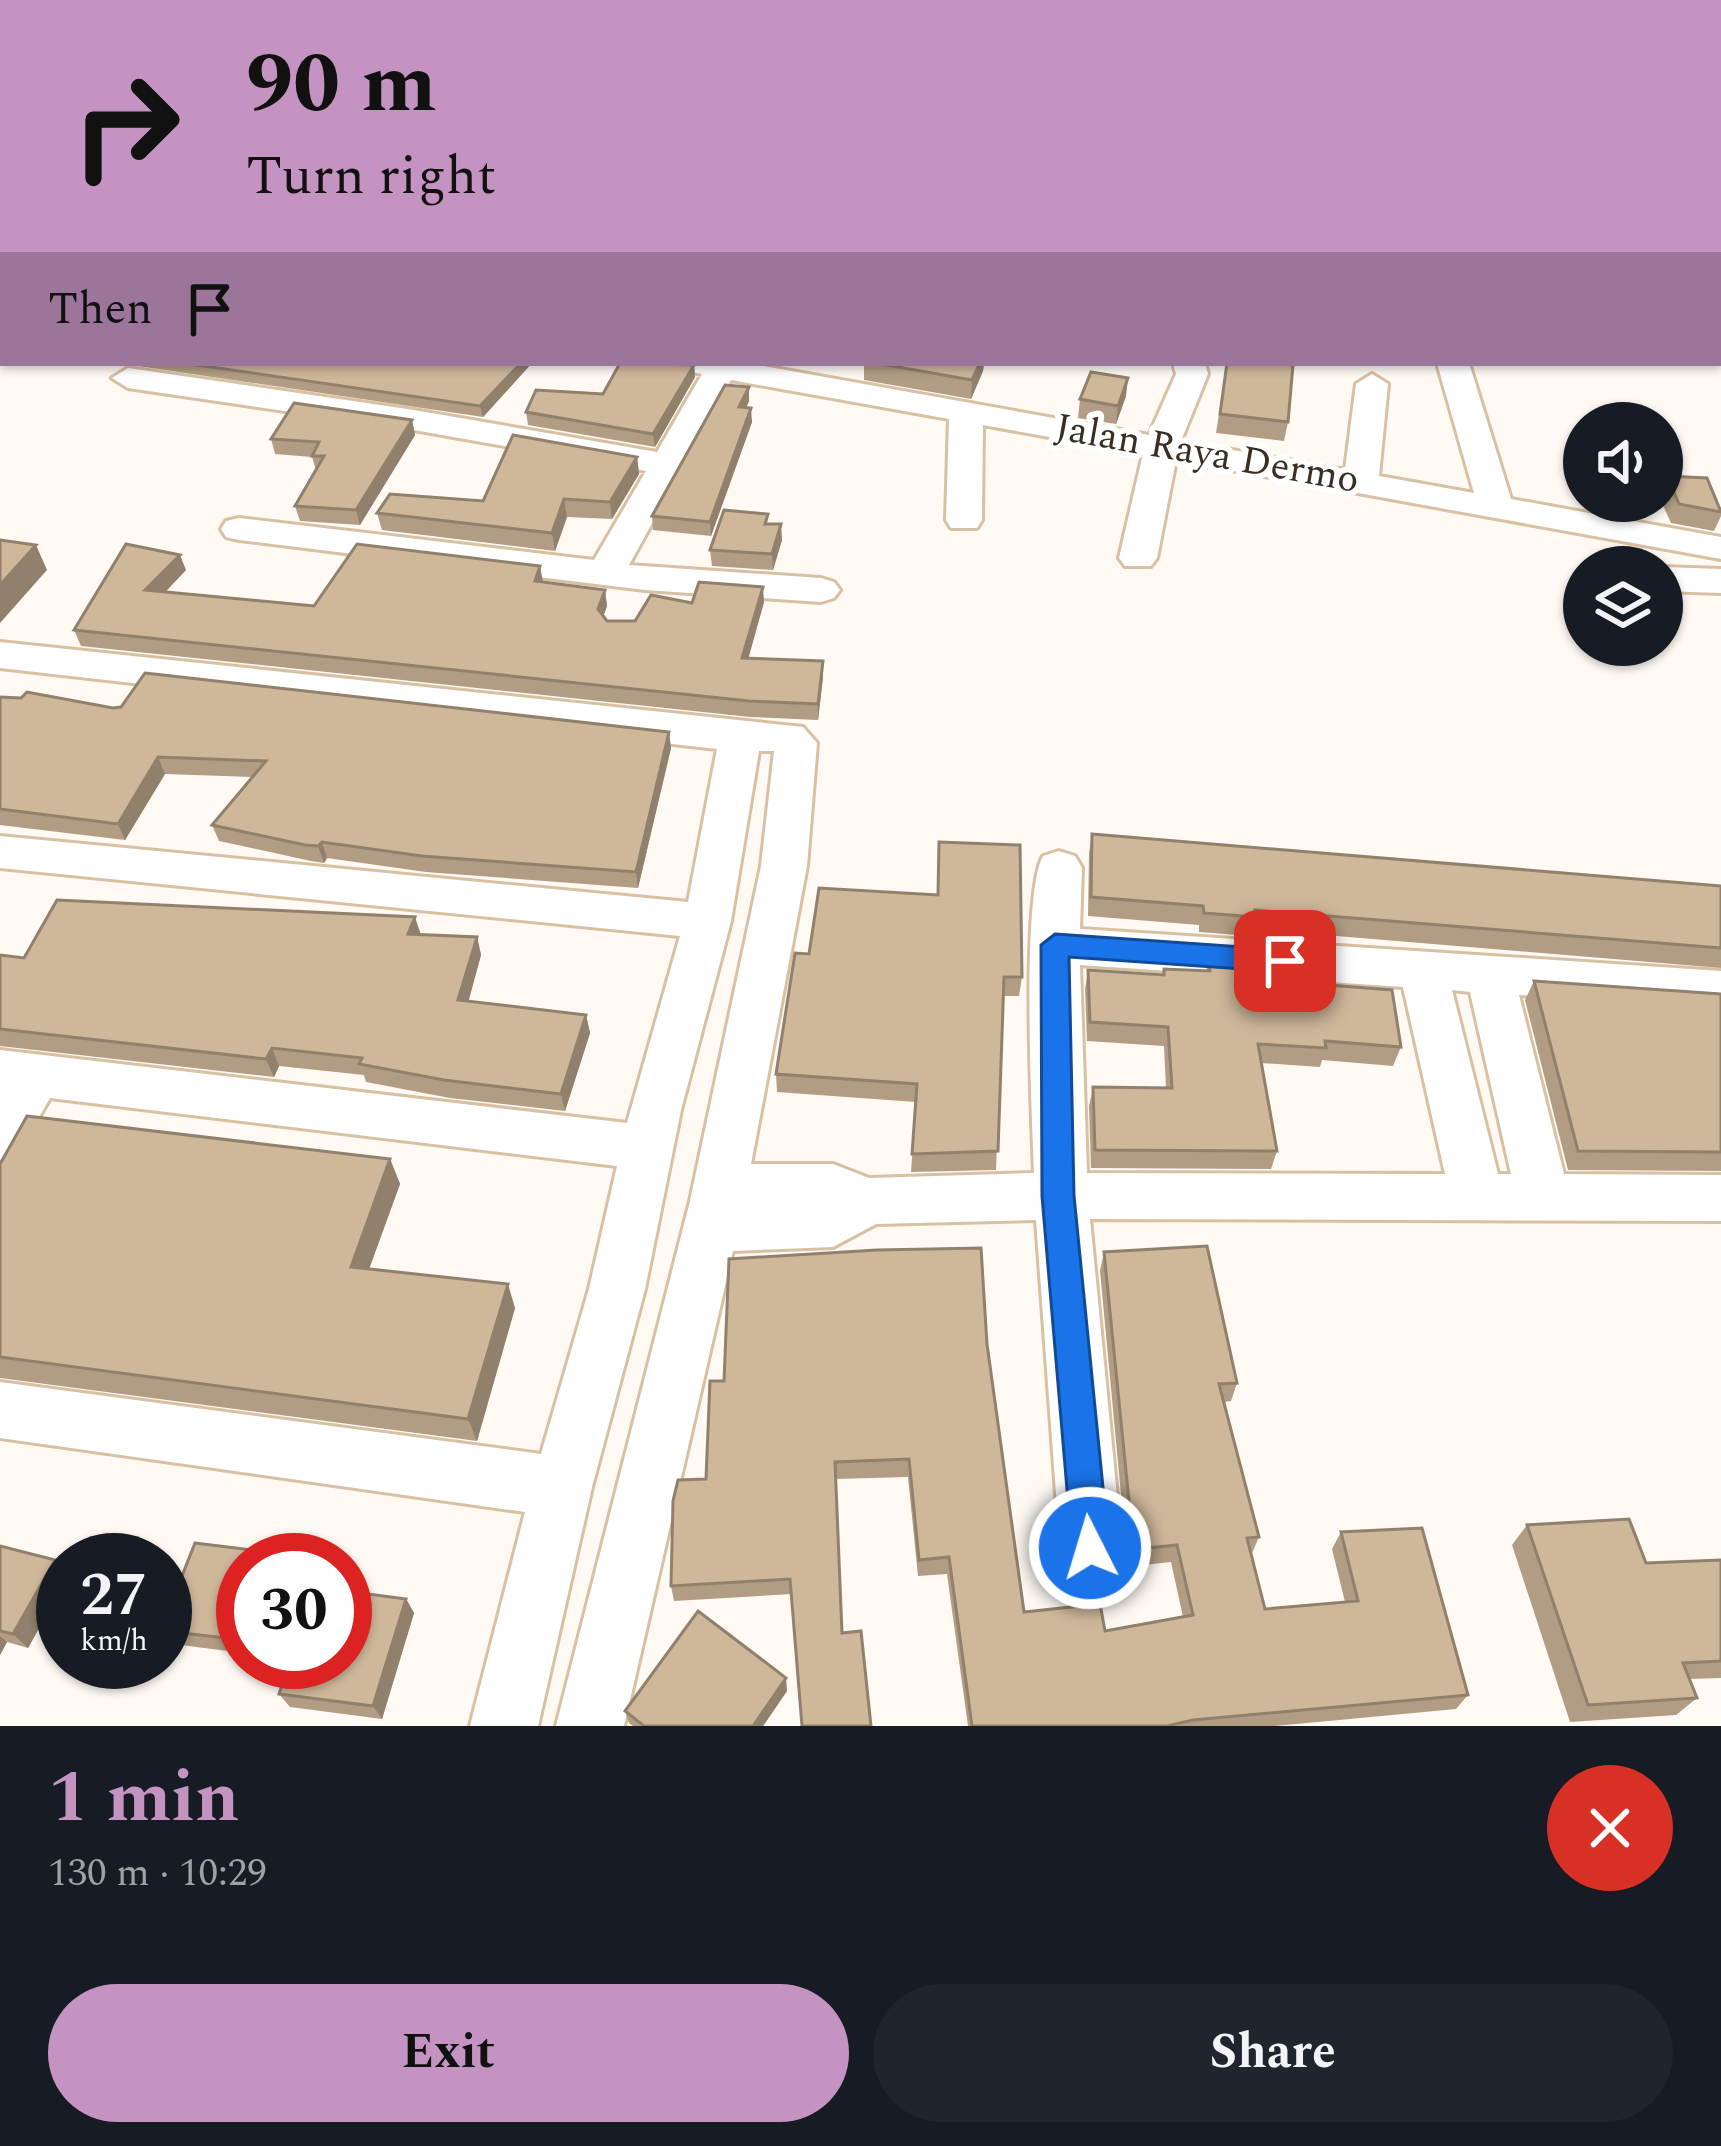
<!DOCTYPE html>
<html lang="en">
<head>
<meta charset="utf-8">
<style>
	:root { --surface:#171b24; --page:#20242c; --text:#f1f3f6; --muted:#9ea1a6; --accent:#c493c1 }
	body { margin:0; font-family:Spectral,serif; background:var(--page); color:var(--text); height:100vh; display:flex; flex-direction:column; font-size:45px; white-space:nowrap }
	* { box-sizing:border-box; margin:0 }
	p { font-size:39px; color:var(--muted) }
	.icon { flex:none; width:66px; height:66px; fill:none; stroke:currentColor; stroke-width:2; stroke-linecap:round; stroke-linejoin:round }
	.map { position:relative; height:1726px; overflow:hidden }
	.side { display:flex; flex-direction:column; background:var(--surface); flex:1 }
	.side>* { flex:none }
	.hud { position:absolute; left:0px; top:0px; width:1722px; height:366px; box-shadow:0 3px 9px #0004; background:#c493c1; color:#111; overflow:hidden }
	.buttons { position:absolute; left:1563px; top:402px; display:grid; gap:24px }
	.buttons a { display:grid; place-items:center; width:120px; height:120px; border-radius:50%; background:var(--surface); box-shadow:0 3px 9px #0004; font-size:60px }
	.speed { position:absolute; left:36px; top:1533px; display:flex; gap:24px; font-size:60px; font-weight:700; text-align:center }
	.speed>* { display:grid; place-content:center; width:156px; height:156px; border-radius:50%; background:var(--surface); box-shadow:0 3px 9px #0004; line-height:1 }
	.speed small { font-size:30px; font-weight:400 }
	.speed .limit { border:18px solid #d22; background:#fff; color:#111 }
	.pin { position:absolute; display:grid; place-items:center; width:102px; height:102px; color:#fff; margin:-51px; border-radius:24px; box-shadow:0 6px 18px #0006 }
	.me { position:absolute; width:132px; margin:-66px; rotate:355deg; stroke-linejoin:round; filter:drop-shadow(0 0 9px #0008) }
	.turn { display:flex; align-items:center; gap:42px; height:252px; padding:0 48px; font-size:54px }
	.turn .icon { width:156px; height:156px; stroke-width:2.5 }
	.turn b { display:block; font-size:84px; line-height:102px }
	.then { display:flex; align-items:center; height:114px; padding:0 48px; background:#0003; gap:24px; font-size:45px }
	.round { display:grid; place-items:center; flex:none; width:126px; height:126px; border-radius:63px; background:var(--page) }
	.overview { display:flex; align-items:center; justify-content:space-between; height:204px; padding:0 48px }
	h1 { font-size:72px; font-weight:700; line-height:90px; color:var(--accent) }
	.action { display:flex; gap:24px; margin-top:auto; padding:24px 48px }
	.action a { flex:1; height:138px; border-radius:72px; background:var(--accent); color:#111; font-size:48px; font-weight:700; line-height:138px; text-align:center }
	.action a+a { background:var(--page); color:var(--text) }
	.map>svg:first-child { display:block }
	.lines { fill:none; stroke-linecap:round; stroke-linejoin:round }
	.minor-casing { stroke:#d8c0a3; stroke-width:6 }
	.minor { fill:#fff; fill-rule:evenodd }
	.wall { fill:#b29d84 }
	.shaded-wall { fill:#91806c }
	.building { fill:#cfb79a; stroke:#91806c; stroke-width:3 }
	.route { fill:#1a73e8; stroke:#114b97; stroke-width:3 }
	.labels { text-anchor:middle; dominant-baseline:central; stroke-width:12; stroke-linejoin:round; paint-order:stroke }
	.far-street-label { font-size:39px; fill:#382e23; stroke:#fff }
</style>
</head>
<body>
<div class="map">
<svg width="1721" height="1726" viewBox="0 0 1721 1726">
	<rect width="100%" height="100%" fill="#fef9f3"/>
	<g class="lines">
		<g class="minor-casing">
			<g id="minor">
				<path d="M3 10V24L0 25V11Z"/>
				<rect x="0" y="233" width="3" height="18"/>
				<path d="M676 363H746L1149 435 1176 374 1173 363H1205L1208 374 1181 441 1345 470 1356 384 1372 374 1388 384 1379 476 1474 493 1437 363H1469L1511 499 1721 537V559L1176 460 1157 558 1151 566H1125L1119 558 1143 454 983 425 982 520 977 528H951L946 520 949 419 731 380 629 565 821 578 834 582 840 590 834 598 821 602 645 590 239 540 226 537 221 529 226 521 239 518 594 560 646 471 414 430 128 388 112 378 128 368 414 410 657 452 702 374 681 370Z"/>
				<path d="M1662 567 1721 569V593L1662 591Z"/>
				<path d="M0 642 803 727 817 743 807 866 751 1164H833L869 1178 1034 1173C1032 1116 1021 895 1043 856L1059 851 1075 856 1082 868 1080 929 1721 971V1009L1519 995 1564 1174 1721 1175V1221L1090 1219 1122 1548 1113 1570 1091 1579 1069 1570 1060 1548 1036 1220 876 1224 833 1247 733 1251 624 1726H556L690 1201 761 866 774 751H759L731 921 681 1110 645 1289 592 1487 538 1726H470L525 1512 0 1438V1382L541 1454 589 1289 617 1166 50 1098 18 1154 0 1160V1050L627 1123 680 936 0 868V836L688 902 717 749 0 668ZM1080 965 1403 987 1445 1174 1087 1173ZM1452 990 1470 992 1511 1174H1498Z"/>
			</g>
		</g>
		<use href="#minor" class="minor"/>
	</g>
	<g class="wall">
		<path d="M118 363H532L483 417Z"/>
		<path d="M864 363H984L983 371 971 399 864 380Z"/>
		<path d="M1227 363 1288 422 1284 441 1216 433Z"/>
		<path d="M694 365 695 377 655 447 528 425 526 412 603 394Z"/>
		<path d="M1126 396 1116 424 1078 418 1080 399Z"/>
		<path d="M749 401 746 408 752 422 711 536 653 530 652 516Z"/>
		<path d="M412 420 415 435 360 525 300 521 295 506 316 470 312 457 275 454 271 439Z"/>
		<path d="M637 457 639 474 612 519 567 517 555 551 382 530 377 513 483 501Z"/>
		<path d="M1667 476 1721 508V516L1714 531 1671 523 1661 501 1662 488Z"/>
		<path d="M769 524 782 540 773 570 712 566 710 550Z"/>
		<path d="M186 570 165 592 314 606 543 582 605 590 607 606 603 617 607 621H635L692 603 764 602 748 658 823 661V677L818 720 750 717 81 646 74 630Z"/>
		<path d="M0 697 113 708 671 748 638 888 426 872 327 858 324 863 311 861 219 841 212 825 252 777 165 774 125 840 0 825Z"/>
		<path d="M1092 834 1721 886V968L1253 929 1251 936 1199 932V925L1088 916 1089 853Z"/>
		<path d="M420 935 477 937 481 955 468 1001 586 1015 590 1033 565 1111 450 1098 366 1082 364 1075 279 1066 274 1077 0 1046V955L24 958Z"/>
		<path d="M795 953 1022 977 1019 996H1003L996 1170 911 1172 916 1102 777 1092 776 1074Z"/>
		<path d="M1209 959 1264 980 1401 1047 1393 1066 1322 1060 1320 1067 1261 1063 1277 1151 1271 1169 1091 1168 1089 1106 1093 1087 1166 1088 1164 1046 1087 1041 1085 989 1088 970 1163 975 1164 969 1206 971Z"/>
		<path d="M1534 981 1721 994V1171L1568 1170 1525 1000Z"/>
		<path d="M390 1159 400 1184 369 1269 515 1308 477 1441 0 1378V1164Z"/>
		<path d="M1104 1252 1237 1383 1231 1401 1224 1402 1259 1537 1252 1553 1265 1609 1345 1602 1332 1549 1341 1532 1468 1695 1456 1709 1275 1726H968L947 1574 918 1576 908 1477 836 1479 842 1633 871 1726 792 1594 674 1601 671 1586 706 1479 724 1381 987 1344 1024 1612 1105 1631 1183 1617 1171 1562 1124 1567 1126 1548 1100 1271Z"/>
		<path d="M1527 1525 1646 1563 1721 1560V1678L1690 1679 1697 1698 1676 1715 1570 1722 1512 1545Z"/>
		<path d="M195 1543 268 1552 274 1560H243V1653L173 1644 165 1635V1619Z"/>
		<path d="M0 1546 63 1568V1585L28 1648 7 1642 0 1655Z"/>
		<path d="M406 1599 414 1613 382 1719 290 1707 279 1694Z"/>
		<path d="M787 1691 763 1726H633L629 1723 625 1711Z"/>
	</g>
	<g class="shaded-wall">
		<path d="M3 319V340L0 344V323Z"/>
		<path d="M521 363H532L483 417 480 406Z"/>
		<path d="M980 363H984L983 371 971 399 972 380Z"/>
		<path d="M694 365 695 377 655 447 653 434Z"/>
		<path d="M1128 378 1126 396 1116 424 1118 406Z"/>
		<path d="M749 387V401L740 421 739 407Z"/>
		<path d="M751 408 752 422 711 536 710 522Z"/>
		<path d="M412 420 415 435 360 525 356 510Z"/>
		<path d="M637 457 639 474 612 519 610 502Z"/>
		<path d="M564 499 567 517 555 551 552 533Z"/>
		<path d="M781 524 782 540 773 570 772 554Z"/>
		<path d="M36 545 47 570 0 623V585Z"/>
		<path d="M180 555 186 570 152 606 145 590Z"/>
		<path d="M540 566 543 582 535 581Z"/>
		<path d="M763 587 764 602 744 674 742 658Z"/>
		<path d="M605 590 607 606 600 625 598 609Z"/>
		<path d="M823 661V677L818 720V704Z"/>
		<path d="M669 732 671 748 638 888 636 872Z"/>
		<path d="M158 757 165 774 125 840 118 824Z"/>
		<path d="M322 842 327 858 324 863 318 846Z"/>
		<path d="M415 917 421 935 408 934Z"/>
		<path d="M477 937 481 955 464 1018 458 1000Z"/>
		<path d="M586 1015 590 1033 565 1111 561 1094Z"/>
		<path d="M272 1048 279 1066 274 1077 266 1059Z"/>
		<path d="M390 1159 400 1184 361 1291 351 1267Z"/>
		<path d="M508 1284 515 1308 477 1441 468 1419Z"/>
		<path d="M55 1560 63 1568V1585L28 1648 13 1634Z"/>
		<path d="M406 1599 414 1613 382 1719 373 1706Z"/>
		<path d="M0 1636 7 1642 0 1655Z"/>
		<path d="M786 1678 787 1691 763 1726H753Z"/>
	</g>
	<g class="building">
		<path d="M399 0H844L842 3H397Z"/>
		<path d="M3 60V109L0 96V63Z"/>
		<path d="M3 113V147L0 146V114Z"/>
		<path d="M3 164V226L2 220 0 219V166Z"/>
		<path d="M0 299 3 300V319L0 323Z"/>
		<path d="M183 363H521L480 406Z"/>
		<path d="M620 363 694 365 653 434 526 412 536 390 603 394Z"/>
		<path d="M875 363H980L972 380Z"/>
		<path d="M1227 363H1274L1293 365 1288 422 1220 414Z"/>
		<path d="M1091 372 1128 378 1118 406 1080 399Z"/>
		<path d="M725 385 749 387 739 407 751 408 710 522 652 516Z"/>
		<path d="M294 403 412 420 356 510 295 506 324 456H312L319 442 271 439Z"/>
		<path d="M513 435 637 457 610 502 564 499 552 533 377 513 390 494 483 501Z"/>
		<path d="M1667 476 1707 478 1721 512 1679 504Z"/>
		<path d="M724 510 768 514 765 524H781L772 554 710 550Z"/>
		<path d="M0 540 36 545 0 585Z"/>
		<path d="M126 544 180 555 145 590 314 606 357 544 540 566 535 581 605 590 598 609 607 621H635L651 595 692 603 699 582 763 587 742 658 823 661 818 704 749 701 74 630Z"/>
		<path d="M145 673 669 732 636 872 422 856 322 842 318 846 305 845 212 825 266 761 158 757 118 824 0 809V697L21 698 27 692 113 708 121 707Z"/>
		<path d="M1092 834 1721 886V948L1255 910 1256 917 1204 913 1203 906 1091 897Z"/>
		<path d="M939 842 1020 845 1022 977H1004L998 1151 912 1154 917 1084 776 1074 795 953 809 954 819 888 938 895Z"/>
		<path d="M57 900 415 917 408 934 477 937 458 1000 586 1015 561 1094 444 1080 359 1064 362 1058 272 1048 266 1059 0 1029V955L24 958Z"/>
		<path d="M1209 959 1262 962 1264 980 1392 990 1401 1047 1325 1041 1326 1048 1258 1044 1277 1151 1095 1150 1093 1087 1172 1088 1168 1027 1090 1022 1088 970 1164 975V969L1210 971Z"/>
		<path d="M1534 981 1721 994V1152L1578 1151Z"/>
		<path d="M27 1116 390 1159 351 1267 508 1284 468 1419 0 1357V1164Z"/>
		<path d="M1207 1246 1237 1383 1219 1384 1259 1537 1247 1538 1265 1609 1358 1601 1341 1532 1422 1528 1468 1695 1193 1720 1167 1726H972L949 1557 919 1560 909 1459 835 1462 842 1633 861 1631 871 1726H802L790 1579 671 1586 673 1501 678 1480 706 1479 710 1381H724L729 1259 877 1250 981 1248 987 1344 1024 1612 1100 1604 1105 1631 1193 1615 1177 1545 1129 1550 1132 1531 1104 1252Z"/>
		<path d="M1629 1519 1646 1563 1721 1560V1661L1683 1663 1697 1698 1588 1705 1527 1525Z"/>
		<path d="M195 1543 268 1552 265 1560H243V1640L165 1631V1619Z"/>
		<path d="M0 1546 55 1560 13 1634 0 1631Z"/>
		<path d="M345 1591 406 1599 373 1706 279 1694 290 1662H345Z"/>
		<path d="M698 1611 786 1678 753 1726H644L625 1711Z"/>
	</g>
	<path class="route" d="M1055 934 1285 950 1295 953 1300 961 1295 969 1285 972 1069 957 1074 1196 1109 1548 1104 1561 1090 1567 1077 1561 1072 1548 1042 1196 1041 945Z"/>
	<g class="labels">
		<g class="far-street-label">
			<text transform="translate(1207 454) rotate(10)">Jalan Raya Dermo</text>
		</g>
	</g>
</svg>
<div class="buttons">
<a><svg class="icon" aria-label="sound" viewBox="0 0 24 24"><path d="M4 9h4l5-4v14l-5-4H4zM17 9q2 3 0 6"/></svg></a>
<a><svg class="icon" aria-label="layers" viewBox="0 0 24 24"><path d="M12 4l9 5-9 5-9-5zM3 14l9 5 9-5"/></svg></a>
</div>
<div class="speed"><div>27<small>km/h</small></div><div class="limit">30</div></div>
<div class="pin" style="left:1285px;top:961px;background:#d93025"><svg class="icon" aria-label="arrive" viewBox="0 0 24 24"><path d="M6 21V4h12l-3 4 3 4H6"/></svg></div>
<svg class="me" style="left:1090px;top:1548px" viewBox="-20 -20 40 40"><circle r="17" fill="#1a73e8" stroke="#fff" stroke-width="3"/><path d="M0-11L8 9 0 5-8 9z" fill="#fff"/></svg>
<div class="hud">
<div class="turn"><svg class="icon" aria-label="right" viewBox="0 0 24 24"><path d="M7 20v-9h11M14 6l5 5-5 5"/></svg><div><b>90 m</b>Turn right</div></div>
<div class="then">Then<svg class="icon" aria-label="arrive" viewBox="0 0 24 24"><path d="M6 21V4h12l-3 4 3 4H6"/></svg></div>
</div>
</div>
<section class="side">
<div class="overview"><div><h1>1 min</h1><p>130 m · 10:29</p></div><a class="round" style="background:#d93025;color:#fff"><svg class="icon" aria-label="close" viewBox="0 0 24 24"><path d="M6 6l12 12M18 6L6 18"/></svg></a></div>
<div class="action"><a>Exit</a><a>Share</a></div>
</section>
</body>
</html>
